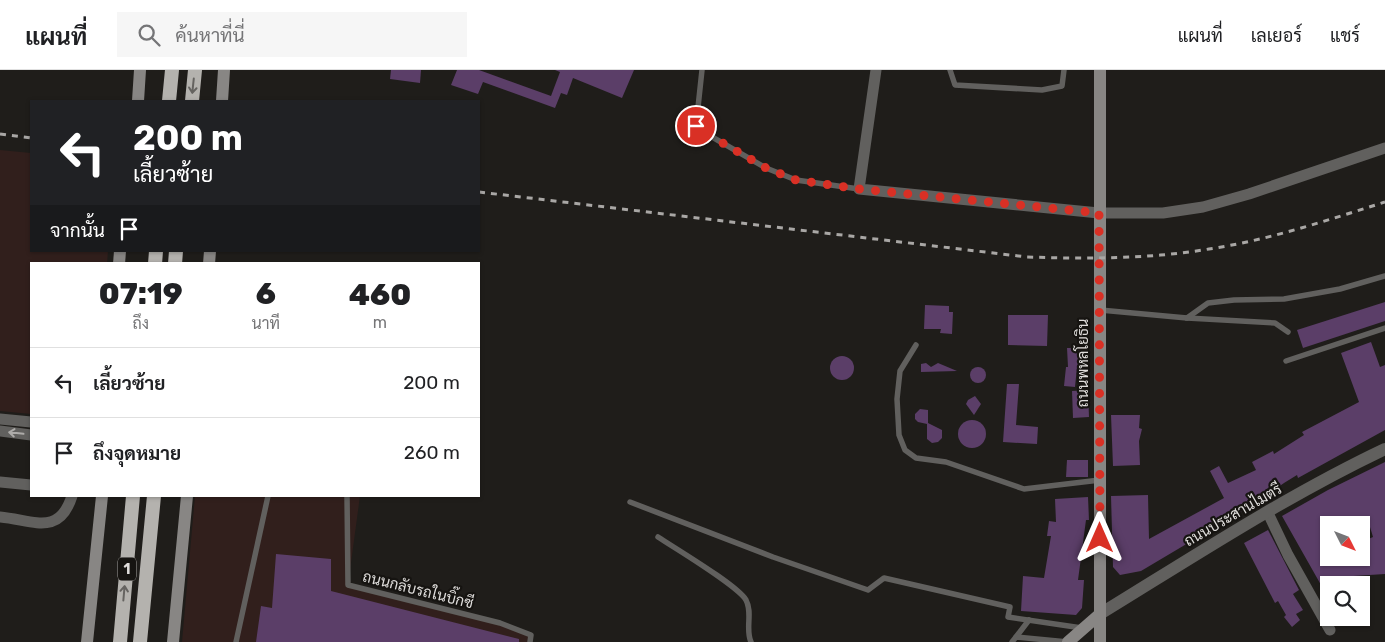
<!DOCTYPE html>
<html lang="th">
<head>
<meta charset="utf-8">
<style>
	:root { --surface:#fff; --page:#f6f6f6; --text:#202124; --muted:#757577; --line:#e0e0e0 }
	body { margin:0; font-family:Rubik,Sarabun,sans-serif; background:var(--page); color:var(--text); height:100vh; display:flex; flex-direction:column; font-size:19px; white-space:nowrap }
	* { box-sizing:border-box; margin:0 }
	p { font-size:16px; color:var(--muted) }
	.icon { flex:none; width:28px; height:28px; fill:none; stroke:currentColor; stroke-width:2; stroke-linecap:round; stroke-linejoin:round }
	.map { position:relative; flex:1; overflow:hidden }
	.sheet { position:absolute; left:30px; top:192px; width:450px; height:235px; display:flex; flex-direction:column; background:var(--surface); border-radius:0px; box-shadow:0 1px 4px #0004 }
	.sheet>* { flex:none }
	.hud { position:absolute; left:30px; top:30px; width:450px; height:152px; border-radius:0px; box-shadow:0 1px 4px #0004; background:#202124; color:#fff; overflow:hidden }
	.needle { width:32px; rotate:132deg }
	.buttons { position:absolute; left:1320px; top:446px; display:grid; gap:10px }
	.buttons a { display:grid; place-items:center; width:50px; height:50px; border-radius:0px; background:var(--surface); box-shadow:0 1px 4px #0004; font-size:25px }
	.pin { position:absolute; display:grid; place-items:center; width:42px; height:42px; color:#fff; margin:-21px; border:2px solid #fff; border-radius:50%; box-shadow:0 1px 5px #0007 }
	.me { position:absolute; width:55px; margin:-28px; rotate:0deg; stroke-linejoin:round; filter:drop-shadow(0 0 4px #0008) }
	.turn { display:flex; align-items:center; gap:18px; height:105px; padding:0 20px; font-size:22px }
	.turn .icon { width:65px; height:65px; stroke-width:2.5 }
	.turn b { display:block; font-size:35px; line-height:42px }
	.then { display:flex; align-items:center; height:48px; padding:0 20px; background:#0003; gap:10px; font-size:19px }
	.eta { display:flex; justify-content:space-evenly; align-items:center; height:85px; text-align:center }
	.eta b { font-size:30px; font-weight:800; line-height:35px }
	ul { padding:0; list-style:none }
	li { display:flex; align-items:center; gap:15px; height:70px; padding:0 20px; border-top:1px solid var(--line) }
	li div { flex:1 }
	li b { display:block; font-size:19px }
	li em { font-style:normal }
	header { display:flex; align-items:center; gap:30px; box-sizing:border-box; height:70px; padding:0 25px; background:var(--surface); border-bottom:1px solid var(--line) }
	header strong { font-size:24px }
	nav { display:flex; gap:28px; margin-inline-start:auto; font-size:18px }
	.search { width:350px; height:45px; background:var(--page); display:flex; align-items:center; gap:12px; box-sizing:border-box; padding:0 18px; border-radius:0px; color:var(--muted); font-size:19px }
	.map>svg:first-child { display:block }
	.commercial { fill:#311f1c }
	.building { fill:#5b3e68; fill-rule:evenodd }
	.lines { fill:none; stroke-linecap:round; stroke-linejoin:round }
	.service { stroke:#61605e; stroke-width:5.5 }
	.minor { stroke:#61605e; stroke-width:11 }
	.tertiary { stroke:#61605e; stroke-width:12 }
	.secondary { stroke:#888684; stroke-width:12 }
	.trunk { stroke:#b4b2ae; stroke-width:14 }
	.rail { stroke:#a9a7a5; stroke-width:3; stroke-dasharray:6 6; stroke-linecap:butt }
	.oneway { stroke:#656360 }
	.oneway2 { stroke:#adaba9 }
	.route { stroke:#d93025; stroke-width:9; stroke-dasharray:0 16.2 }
	.labels { text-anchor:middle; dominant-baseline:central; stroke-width:4.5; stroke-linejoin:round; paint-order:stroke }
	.shield { fill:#161411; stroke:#a3a19e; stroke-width:1 }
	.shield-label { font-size:14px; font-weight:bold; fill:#dfdddb }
	.street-label { font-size:15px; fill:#dfdddb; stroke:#161411 }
</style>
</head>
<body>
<header>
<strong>แผนที่</strong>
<div class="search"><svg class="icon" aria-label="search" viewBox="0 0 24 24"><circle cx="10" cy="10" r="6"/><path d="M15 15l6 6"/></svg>ค้นหาที่นี่</div>
<nav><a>แผนที่</a><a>เลเยอร์</a><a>แชร์</a></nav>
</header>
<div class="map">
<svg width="1385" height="572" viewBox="0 0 1385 572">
	<rect width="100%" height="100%" fill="#1f1d1a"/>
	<g class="commercial">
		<path d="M0 80 31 83V181H108L107 194H31V344L0 341Z"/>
		<path d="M195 426H360L348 515 500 553 531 565 530 572H182Z"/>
	</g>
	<g class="building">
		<path d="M391 0H421L420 13 390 9Z"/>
		<path d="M457 0H479L551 26 560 2 555 0H634L622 28 573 8 567 25 561 23 555 38 483 12 478 24 451 15Z"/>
		<path d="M1385 232V251L1303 278 1297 260Z"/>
		<path d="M925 235 949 236V242H953L952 264 940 263 941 259H924Z"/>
		<path d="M1008 245H1048L1047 276 1008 275Z"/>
		<path d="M1371 272 1380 297 1385 295V360L1298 408 1297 405 1284 413 1261 429 1241 439 1242 441 1141 501 1120 505 1113 497 1111 426 1148 425 1149 469 1224 428 1210 401 1219 396 1228 413 1256 400 1252 392 1273 381 1274 384 1304 365 1302 362 1359 332 1341 283Z"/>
		<path d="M1067 278H1083V297H1077L1075 317 1064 316 1066 297H1068Z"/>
		<circle cx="842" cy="298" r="12"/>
		<path d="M926 293 931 297 938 293 957 301 921 302V294Z"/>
		<circle cx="978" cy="305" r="8"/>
		<path d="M1007 314H1019L1016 355 1038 357 1037 374 1003 372Z"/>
		<path d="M1088 320 1089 347 1073 348 1072 321Z"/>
		<path d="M975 326 981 334 974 345 966 334 968 330Z"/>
		<path d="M920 339 928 340V353L942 360V368L938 372 932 373 927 369V354L918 352 915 349V344Z"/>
		<path d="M1111 345H1140L1139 358 1142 359 1139 371 1140 395 1113 396Z"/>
		<circle cx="972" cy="364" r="14"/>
		<path d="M1067 390H1088V407H1066Z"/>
		<path d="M1385 392V504L1338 507 1321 515 1282 446 1328 420ZM1367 447 1373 467 1361 472V488H1329V455H1351Z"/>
		<path d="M1088 427 1089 450H1086L1078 510H1084L1082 538 1076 545 1021 541 1023 506 1044 508 1051 466H1047L1049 451 1056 452 1055 429Z"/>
		<path d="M1268 460 1299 520 1293 524 1303 540 1296 544 1300 550 1292 557 1284 547 1286 545 1278 531 1275 533 1244 473Z"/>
		<path d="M276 484 331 489V521L519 569V572H256L261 536 272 538Z"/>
	</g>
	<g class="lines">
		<g class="service">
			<path d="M702 0 696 56 700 60 766 98 796 110 859 119"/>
			<path d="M950 0 955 15 1042 20 1062 16 1064 0"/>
			<path d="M1100 240 1187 248 1208 233 1234 230 1284 229 1340 219 1385 206"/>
			<path d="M1187 248 1275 253 1288 262"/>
			<path d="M916 275 900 301 897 329 899 365 905 380 916 388 946 392 1024 419 1100 410"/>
			<path d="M1286 291 1385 258"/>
			<path d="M347 426 348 515 500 553 531 565 530 572"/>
			<path d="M630 432 773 487 868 520 884 508 1010 537 1008 547 1082 558"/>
			<path d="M658 467C676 479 737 515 746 530 753 543 745 559 751 572"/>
			<path d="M1016 567 1029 550"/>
			<path d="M236 572 268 426"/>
			<path d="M1012 572 1016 567 1068 572"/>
		</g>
		<g class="minor">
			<path d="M876 0 859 119 1099 143H1163L1203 137 1249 124 1385 78"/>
			<path d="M0 349 31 352"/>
			<path d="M0 361 31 365"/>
			<path d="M0 412 31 415"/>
			<path d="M1268 443 1288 485 1330 560"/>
			<path d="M0 447C33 450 59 467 72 426"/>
		</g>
		<path class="tertiary" d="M1100 544C1193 487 1286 426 1385 379"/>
		<g class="secondary">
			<path d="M138 31 140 0"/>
			<path d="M222 31 224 0"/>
			<path d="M119 194 120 181"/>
			<path d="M209 194 210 181"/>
			<path d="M87 572 102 426"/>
			<path d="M173 572 187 426"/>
			<path d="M1068 572 1100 544"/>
			<path d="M1100 572V0"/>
		</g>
		<g class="trunk">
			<path d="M169 31 172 0"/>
			<path d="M192 31 195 0"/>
			<path d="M155 194 156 181"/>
			<path d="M175 194 176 181"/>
			<path d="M120 572 133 426"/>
			<path d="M140 572 154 426"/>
		</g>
		<g class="rail">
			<path d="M0 64 31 68"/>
			<path d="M479 122 1027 187C1088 189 1149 189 1209 179 1269 170 1328 150 1385 132"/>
		</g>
	</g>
	<defs><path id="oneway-shaft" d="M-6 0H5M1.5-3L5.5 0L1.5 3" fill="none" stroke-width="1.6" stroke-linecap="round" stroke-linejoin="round" transform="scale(1.25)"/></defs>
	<g class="oneway">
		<use href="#oneway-shaft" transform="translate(193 16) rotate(96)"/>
		<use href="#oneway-shaft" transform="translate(124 523) rotate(-85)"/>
	</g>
	<use class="oneway2" href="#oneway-shaft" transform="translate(16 363) rotate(-174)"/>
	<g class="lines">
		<path class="route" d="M696 56 700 60 766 98 796 110 859 119 1099 143 1100 468"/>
	</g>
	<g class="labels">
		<rect class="shield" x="118" y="487.5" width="18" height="23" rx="4"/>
		<g class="shield-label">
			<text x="127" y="499">1</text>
		</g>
		<g class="street-label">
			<text transform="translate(1083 293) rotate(-90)">ถนนพหลโยธิน</text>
			<text transform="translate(1233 445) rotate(-30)">ถนนประสานไมตรี</text>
			<text transform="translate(418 520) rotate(14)">ถนนกลับรถในบิ๊กซี</text>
		</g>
	</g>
</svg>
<div class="buttons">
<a><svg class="needle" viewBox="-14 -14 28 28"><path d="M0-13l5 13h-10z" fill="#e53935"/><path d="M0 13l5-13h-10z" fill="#757577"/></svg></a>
<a><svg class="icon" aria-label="search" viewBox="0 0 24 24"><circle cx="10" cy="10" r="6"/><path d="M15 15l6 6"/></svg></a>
</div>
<div class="pin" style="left:696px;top:56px;background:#d93025"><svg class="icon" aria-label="arrive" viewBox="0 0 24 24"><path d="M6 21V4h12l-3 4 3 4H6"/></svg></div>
<svg class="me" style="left:1100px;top:468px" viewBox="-20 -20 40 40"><path d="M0-17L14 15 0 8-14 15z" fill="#d93025" stroke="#fff" stroke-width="4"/></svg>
<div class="hud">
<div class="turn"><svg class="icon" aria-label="left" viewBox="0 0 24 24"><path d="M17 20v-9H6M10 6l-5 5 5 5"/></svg><div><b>200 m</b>เลี้ยวซ้าย</div></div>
<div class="then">จากนั้น<svg class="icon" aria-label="arrive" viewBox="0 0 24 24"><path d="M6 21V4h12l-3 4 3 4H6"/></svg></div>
</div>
<section class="sheet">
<div class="eta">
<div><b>07:19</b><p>ถึง</p></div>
<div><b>6</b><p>นาที</p></div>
<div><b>460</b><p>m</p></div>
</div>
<ul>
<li><svg class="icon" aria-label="left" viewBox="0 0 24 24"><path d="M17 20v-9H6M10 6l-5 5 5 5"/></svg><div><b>เลี้ยวซ้าย</b></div><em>200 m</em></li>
<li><svg class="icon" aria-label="arrive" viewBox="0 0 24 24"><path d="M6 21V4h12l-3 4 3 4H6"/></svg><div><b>ถึงจุดหมาย</b></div><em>260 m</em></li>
</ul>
</section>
</div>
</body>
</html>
